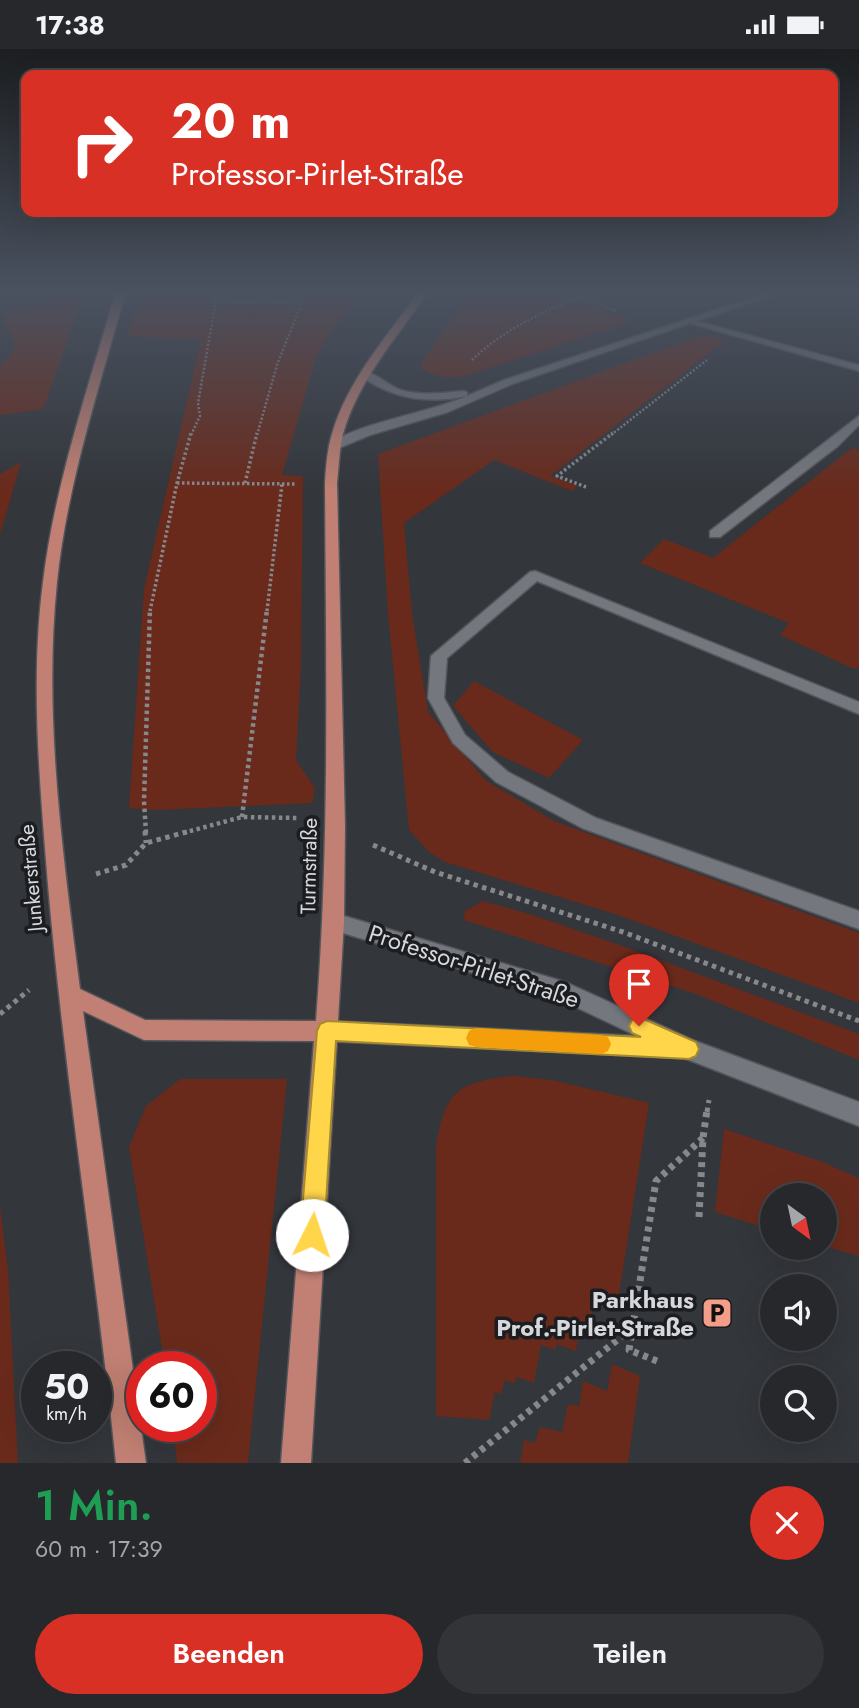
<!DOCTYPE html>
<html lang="de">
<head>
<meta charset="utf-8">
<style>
	:root { --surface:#26282c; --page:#323438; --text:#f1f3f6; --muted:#a4a6a9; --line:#424448; --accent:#d93025 }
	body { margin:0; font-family:Jost,sans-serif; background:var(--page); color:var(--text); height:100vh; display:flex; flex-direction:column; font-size:26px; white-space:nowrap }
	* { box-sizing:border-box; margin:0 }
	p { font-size:23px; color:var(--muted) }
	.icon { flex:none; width:38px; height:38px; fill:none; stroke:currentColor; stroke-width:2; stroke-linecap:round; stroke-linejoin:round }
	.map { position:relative; height:1414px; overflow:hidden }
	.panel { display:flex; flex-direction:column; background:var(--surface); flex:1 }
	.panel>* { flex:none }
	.hud { position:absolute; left:21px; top:21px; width:817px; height:147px; border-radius:14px; box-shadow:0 7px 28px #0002,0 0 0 2px var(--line); background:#d93025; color:#fff; overflow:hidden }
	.needle { width:46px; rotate:147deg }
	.tools { position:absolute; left:760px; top:1134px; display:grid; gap:14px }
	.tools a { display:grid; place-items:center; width:77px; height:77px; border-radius:50%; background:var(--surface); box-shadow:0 7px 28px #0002,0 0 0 2px var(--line); font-size:35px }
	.speed { position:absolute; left:21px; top:1302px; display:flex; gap:14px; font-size:35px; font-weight:700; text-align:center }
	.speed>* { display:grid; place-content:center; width:91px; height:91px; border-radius:50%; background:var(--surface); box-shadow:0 7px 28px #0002,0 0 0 2px var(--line); line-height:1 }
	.speed small { font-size:18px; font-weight:400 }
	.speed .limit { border:10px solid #d22; background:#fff; color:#111 }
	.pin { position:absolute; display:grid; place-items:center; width:60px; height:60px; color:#fff; margin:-72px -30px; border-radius:50% 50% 50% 0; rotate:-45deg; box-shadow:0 0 7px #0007 }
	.pin .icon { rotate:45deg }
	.me { position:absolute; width:77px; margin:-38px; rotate:4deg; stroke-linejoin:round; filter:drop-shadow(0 0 5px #0008) }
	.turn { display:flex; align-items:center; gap:24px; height:147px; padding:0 35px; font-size:32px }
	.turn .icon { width:91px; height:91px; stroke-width:2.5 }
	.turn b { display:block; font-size:49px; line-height:60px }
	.round { display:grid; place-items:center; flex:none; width:74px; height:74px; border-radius:37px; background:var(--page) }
	.summary { display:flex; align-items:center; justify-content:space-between; height:119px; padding:0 35px }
	h1 { font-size:42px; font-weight:600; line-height:52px; color:#1e9e55 }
	.button { display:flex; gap:14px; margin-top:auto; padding:14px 35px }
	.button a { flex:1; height:80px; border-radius:42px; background:var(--accent); color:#fff; font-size:28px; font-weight:600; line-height:80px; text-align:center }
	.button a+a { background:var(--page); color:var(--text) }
	.status { display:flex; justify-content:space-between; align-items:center; height:49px; padding:0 35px; background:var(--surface); direction:ltr }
	.status svg { height:19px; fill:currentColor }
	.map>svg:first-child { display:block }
	.green { fill:#692a1b }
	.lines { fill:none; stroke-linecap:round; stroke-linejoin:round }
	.service-casing { stroke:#53555a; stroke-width:3 }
	.minor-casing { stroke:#53555a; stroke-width:3 }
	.primary-casing { stroke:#53555a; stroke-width:3 }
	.path-far4 { stroke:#86888c; stroke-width:2.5; stroke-dasharray:2 2; stroke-linecap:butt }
	.path-far3 { stroke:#86888c; stroke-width:3.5; stroke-dasharray:2.5 2.5; stroke-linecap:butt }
	.path-far2 { stroke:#86888c; stroke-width:4.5; stroke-dasharray:3.5 3.5; stroke-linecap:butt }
	.path-far1 { stroke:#86888c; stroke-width:5; stroke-dasharray:4.5 4.5; stroke-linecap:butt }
	.path { stroke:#86888c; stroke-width:7; stroke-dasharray:5 5; stroke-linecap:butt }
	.service { fill:#74777d; fill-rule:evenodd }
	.minor { fill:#74777d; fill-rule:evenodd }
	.primary { fill:#c18073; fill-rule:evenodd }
	.route { fill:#ffd54a; stroke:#a68a30; stroke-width:2 }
	.slow { fill:#f59e0b }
	.labels { text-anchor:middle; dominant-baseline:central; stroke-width:7; stroke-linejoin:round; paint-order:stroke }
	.street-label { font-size:21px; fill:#d6d8db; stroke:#1c1d20 }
	.near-street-label { font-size:24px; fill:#d6d8db; stroke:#1c1d20 }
	.near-poi-label { font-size:24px; font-weight:bold; fill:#d6d8db; stroke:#1c1d20; text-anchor:end }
</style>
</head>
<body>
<div class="status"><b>17:38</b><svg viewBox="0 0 49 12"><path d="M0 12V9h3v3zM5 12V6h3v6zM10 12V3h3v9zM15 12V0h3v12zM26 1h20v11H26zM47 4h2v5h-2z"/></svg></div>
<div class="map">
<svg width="859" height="1414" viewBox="0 0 859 1414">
	<rect width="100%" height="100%" fill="#33363b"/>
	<g class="green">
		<path d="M33 245H84L43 360 0 366V319L16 297 0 262 35 254Z"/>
		<path d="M138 245H366L331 282 316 308 282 426 303 427 301 617 296 711 315 739 312 754 157 761 129 759 144 540 201 290 128 287Z"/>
		<path d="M468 245H562L633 272 467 326C451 330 437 329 423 320L421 314Z"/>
		<path d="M704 287 726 291 550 427 578 437 572 442 494 411 404 474 412 565 428 663 485 731 554 772 859 884V954L618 866 445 813 429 803 409 781 388 565 378 405 691 290Z"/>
		<path d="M853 398 859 402V619H852L780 586 789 574 640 514 664 490 713 509Z"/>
		<path d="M21 413 0 486V425Z"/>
		<path d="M474 632 583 691 549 729 493 703 453 657Z"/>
		<path d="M483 852 533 866 628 899 859 985V1011L696 945 464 871 465 862Z"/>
		<path d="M513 1027 552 1031 649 1054 617 1258 593 1254 590 1280 580 1278 576 1302 556 1295V1301L541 1296 534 1334 517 1328 514 1335 505 1331 501 1345 495 1343 489 1371 436 1367V1099C445 1044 455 1033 513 1027Z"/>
		<path d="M180 1030H287L248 1414H177L173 1377H201V1318H165L129 1098 146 1057Z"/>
		<path d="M724 1080 820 1112 859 1129V1207L824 1197V1146H772V1181L715 1163Z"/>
		<path d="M0 1158 8 1221 18 1414H0Z"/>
		<path d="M612 1315 640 1327 628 1414H520L524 1391 535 1394 540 1378 562 1383 568 1355 579 1357 583 1332 607 1342Z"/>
	</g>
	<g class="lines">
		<g class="service-casing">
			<g id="service">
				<path d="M689 270 859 316V322L689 274Z"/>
				<path d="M859 367V376L838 397 720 488H710V482Z"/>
				<path d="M535 522 859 653V665L537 532 447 609 444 649 465 686 508 723 596 769 859 862V880L582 779 496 733 453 694 428 649 431 607 530 523Z"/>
			</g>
		</g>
		<g class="minor-casing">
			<g id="minor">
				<path d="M763 245H776L512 335 448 363 370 386 339 399 329 396C353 375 432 363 467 347 429 355 392 350 361 327V323C374 321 388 337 401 341 421 347 443 344 463 342L467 343V347L504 331Z"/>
				<path d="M334 864 565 933 695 992 859 1053V1077L684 1009 327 992 319 989 316 982 319 975 327 972 637 987 561 951 327 879 324 873 327 867Z"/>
			</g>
		</g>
		<g class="primary-casing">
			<path id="primary" d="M115 245H125C99 340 67 435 57 533 43 668 63 806 80 940L145 971 316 972C330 793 326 613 325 434 326 418 327 401 332 385 347 332 386 289 417 245H427C396 289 358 332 343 385 339 401 339 418 337 434L345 777 344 873 311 1414H281L314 992 144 991 83 962 146 1414H116C96 1221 65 1029 48 836 40 736 30 633 43 533 55 434 88 340 115 245Z"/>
		</g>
		<g class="path-far4">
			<path d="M573 245 616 262"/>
			<path d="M216 248 228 245"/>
			<path d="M217 253 298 254"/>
			<path d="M472 311C503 281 540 264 580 248"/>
			<path d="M191 386 200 367 198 354 217 245"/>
			<path d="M257 386 277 316 305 245"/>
			<path d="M611 386 707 311"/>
		</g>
		<g class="path-far3">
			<path d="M177 434 295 435"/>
			<path d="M245 434 257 384"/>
			<path d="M586 438 557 427 613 384"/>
			<path d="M150 562 177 434 191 384"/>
			<path d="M267 562 282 435"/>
		</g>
		<g class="path-far2">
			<path d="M242 768 267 560"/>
			<path d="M146 784 144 752 150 560"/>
			<path d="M183 784 242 768 297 769"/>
		</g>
		<g class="path-far1">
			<path d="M145 782 146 794"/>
			<path d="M373 796 435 823 623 883 859 972"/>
			<path d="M96 825 126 816 146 794 190 782"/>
			<path d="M0 965 29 941"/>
			<path d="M707 1063 709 1051"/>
		</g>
		<g class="path">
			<path d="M699 1168 703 1089 707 1061"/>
			<path d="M657 1312 629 1301 656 1132 703 1089"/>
			<path d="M465 1414 632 1279"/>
		</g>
		<use href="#service" class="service"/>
		<use href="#minor" class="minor"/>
		<use href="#primary" class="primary"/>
	</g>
	<linearGradient id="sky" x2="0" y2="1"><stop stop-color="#1c1e20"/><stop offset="0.55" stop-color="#4a5260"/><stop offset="1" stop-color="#4a5260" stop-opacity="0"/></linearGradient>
	<rect width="859" height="443" fill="url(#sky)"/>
	<path class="route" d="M639 968 696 993 699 1000 696 1007 689 1010 336 992 324 1186 321 1195 312 1198 304 1195 300 1186 317 982 320 975 327 972 641 988 632 984 629 977 632 971Z"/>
	<path class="slow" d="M476 979 601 986 608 988 611 995 608 1002 601 1005 476 998 469 996 466 989 469 982Z"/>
	<defs>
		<g id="parking-square" transform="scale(1.575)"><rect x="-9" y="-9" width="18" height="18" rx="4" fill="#f49e89" stroke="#1c1d20"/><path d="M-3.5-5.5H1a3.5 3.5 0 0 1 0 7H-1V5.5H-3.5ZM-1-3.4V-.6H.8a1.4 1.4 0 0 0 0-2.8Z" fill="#111"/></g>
	</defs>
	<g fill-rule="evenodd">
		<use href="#parking-square" x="717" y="1264"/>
	</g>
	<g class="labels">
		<g class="street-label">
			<text transform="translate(309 817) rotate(-89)">Turmstraße</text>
			<text transform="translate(31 829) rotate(-95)">Junkerstraße</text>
		</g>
		<g class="near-street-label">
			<text transform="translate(474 917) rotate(18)">Professor-Pirlet-Straße</text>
		</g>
		<g class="near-poi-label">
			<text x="694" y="1250">Parkhaus<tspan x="694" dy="28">Prof.-Pirlet-Straße</tspan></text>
		</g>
	</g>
</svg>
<div class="tools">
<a><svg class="needle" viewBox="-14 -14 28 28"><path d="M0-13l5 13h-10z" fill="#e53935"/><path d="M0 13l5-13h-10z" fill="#a4a6a9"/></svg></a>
<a><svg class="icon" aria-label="sound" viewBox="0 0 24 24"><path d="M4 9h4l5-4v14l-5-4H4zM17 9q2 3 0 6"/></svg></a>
<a><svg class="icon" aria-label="search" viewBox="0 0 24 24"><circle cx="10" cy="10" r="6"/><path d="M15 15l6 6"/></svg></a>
</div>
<div class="speed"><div>50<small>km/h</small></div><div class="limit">60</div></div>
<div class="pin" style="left:639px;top:977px;background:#d93025"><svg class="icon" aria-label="arrive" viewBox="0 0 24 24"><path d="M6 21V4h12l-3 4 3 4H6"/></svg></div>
<svg class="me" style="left:312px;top:1186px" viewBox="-20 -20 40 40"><circle r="19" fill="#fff"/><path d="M0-13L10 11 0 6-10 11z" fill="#ffd54a"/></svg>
<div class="hud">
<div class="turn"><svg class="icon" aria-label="right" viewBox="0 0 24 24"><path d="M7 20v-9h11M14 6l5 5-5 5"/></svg><div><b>20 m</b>Professor-Pirlet-Straße</div></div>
</div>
</div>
<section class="panel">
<div class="summary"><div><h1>1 Min.</h1><p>60 m · 17:39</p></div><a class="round" style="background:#d93025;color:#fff"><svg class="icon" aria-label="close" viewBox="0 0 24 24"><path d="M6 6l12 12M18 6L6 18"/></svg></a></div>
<div class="button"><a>Beenden</a><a>Teilen</a></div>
</section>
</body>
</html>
